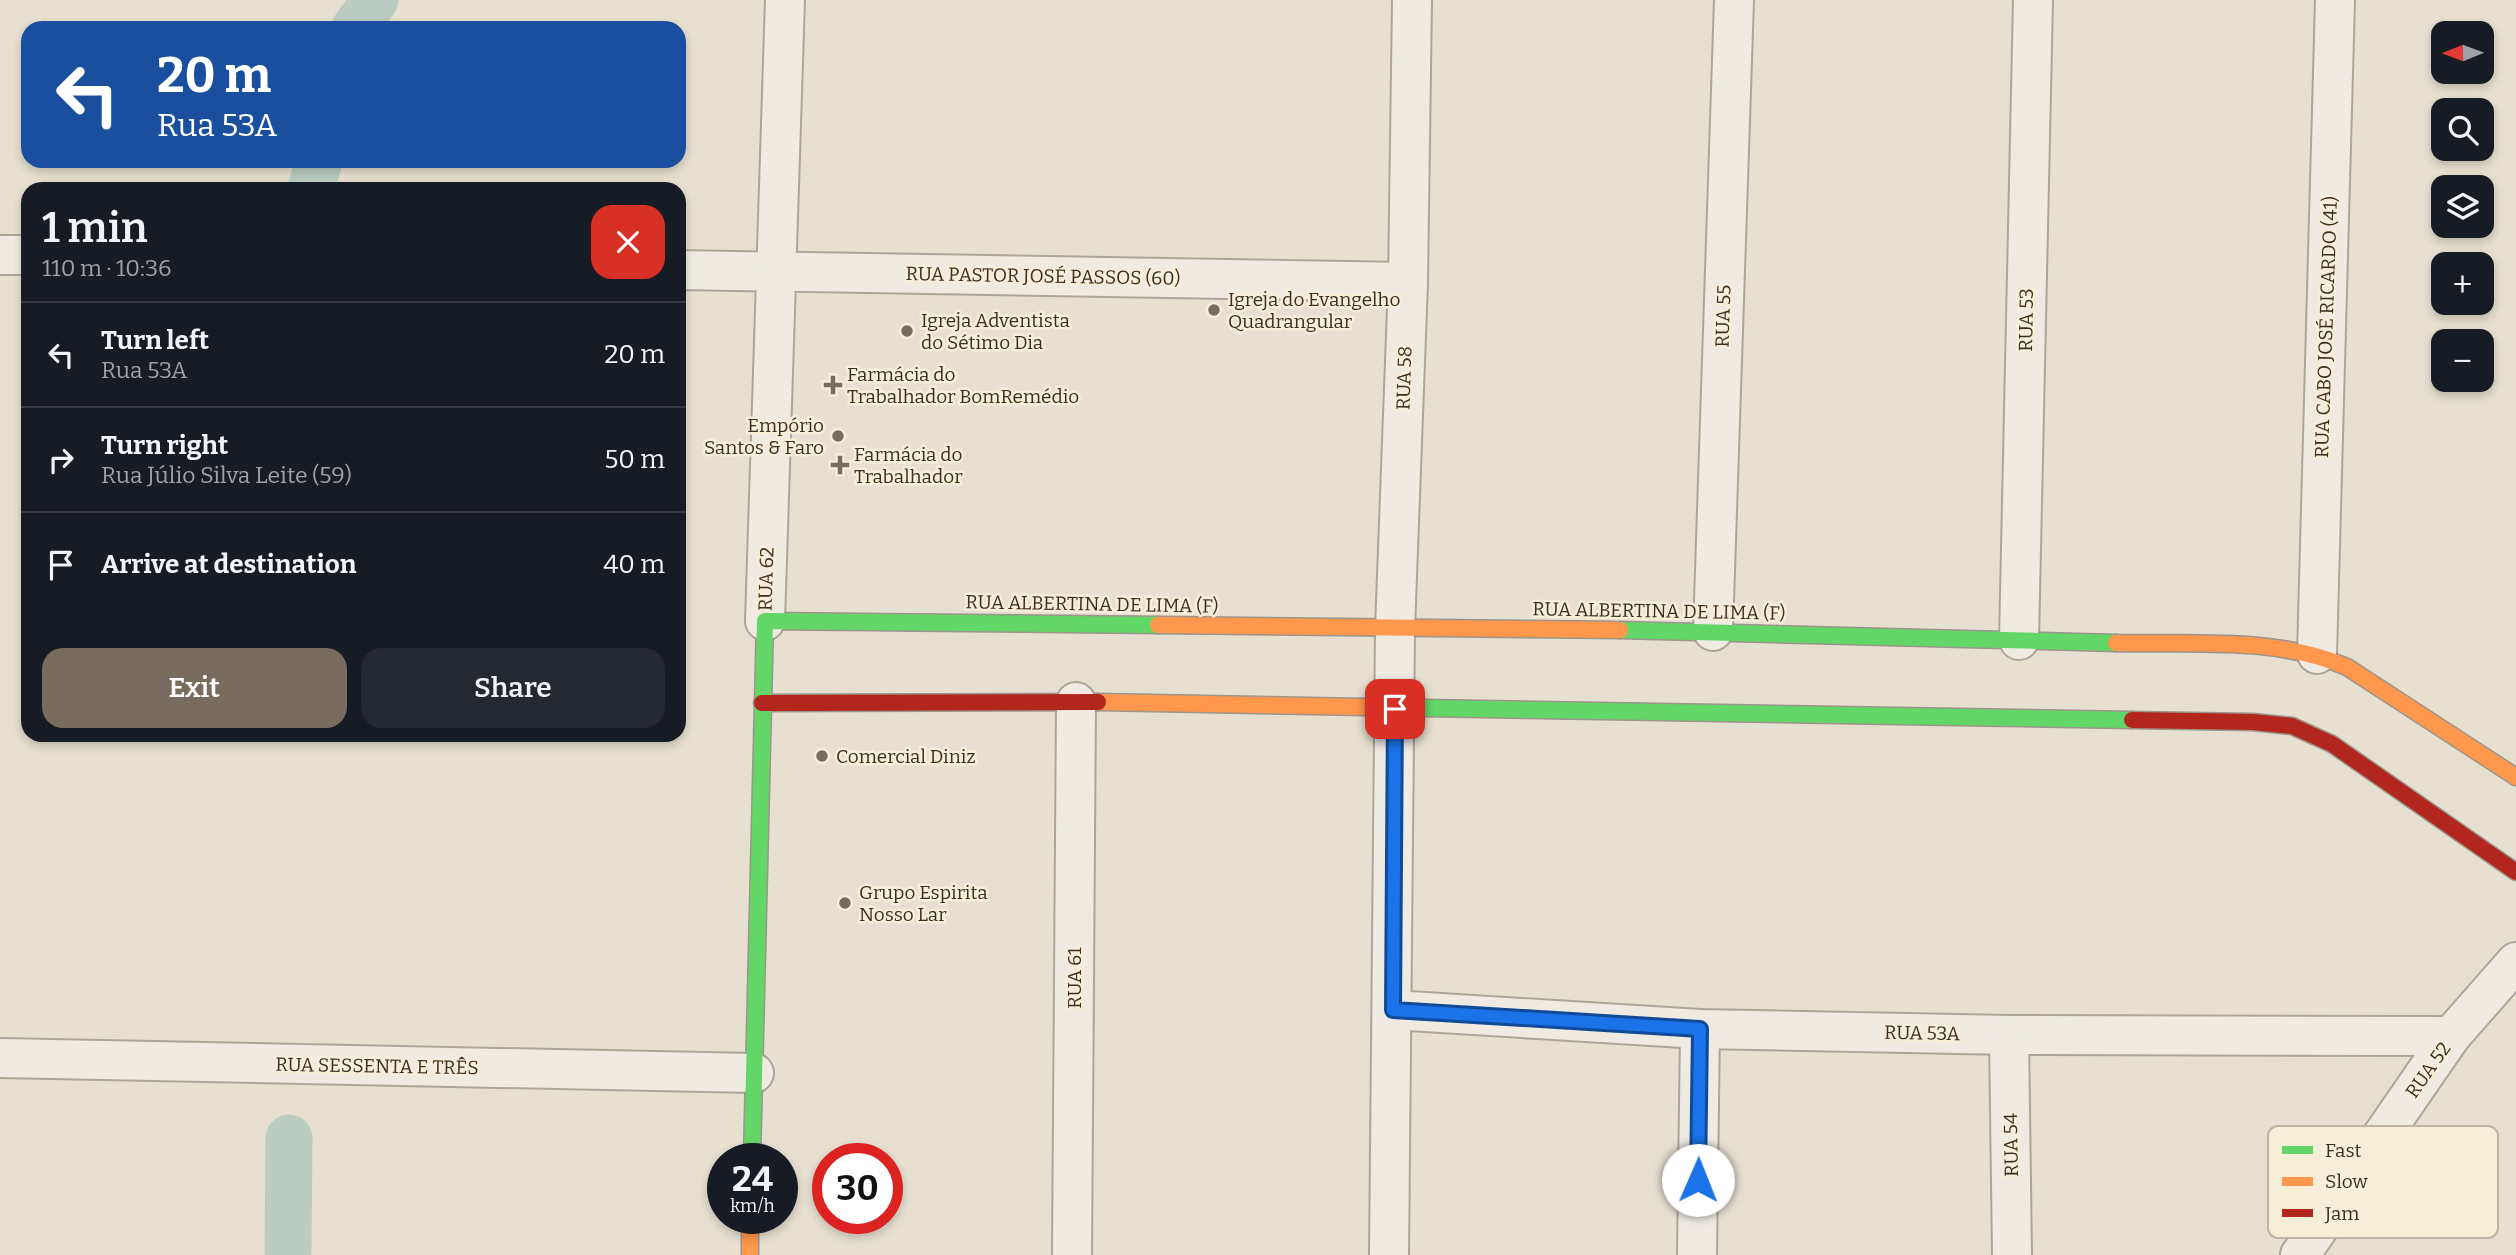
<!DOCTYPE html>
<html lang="en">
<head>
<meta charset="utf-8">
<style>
	:root { --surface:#171b24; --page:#242831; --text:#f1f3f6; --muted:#9ea1a6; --line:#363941; --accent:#786c5e }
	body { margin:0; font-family:Bitter,serif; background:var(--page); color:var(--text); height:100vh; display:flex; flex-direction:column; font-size:26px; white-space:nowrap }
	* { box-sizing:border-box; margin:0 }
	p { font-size:23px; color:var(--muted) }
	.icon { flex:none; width:38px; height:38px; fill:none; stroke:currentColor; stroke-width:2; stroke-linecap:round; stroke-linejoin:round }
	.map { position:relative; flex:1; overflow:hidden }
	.details { position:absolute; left:21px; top:182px; width:665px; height:560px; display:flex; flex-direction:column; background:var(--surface); border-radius:21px; box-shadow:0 4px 10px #0003 }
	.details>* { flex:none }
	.hud { position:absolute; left:21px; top:21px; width:665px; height:147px; border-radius:21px; box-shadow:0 4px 10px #0003; background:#1a4fa0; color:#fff; overflow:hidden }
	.needle { width:46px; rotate:269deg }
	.fabs { position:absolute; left:2431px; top:21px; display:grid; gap:14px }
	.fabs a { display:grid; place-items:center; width:63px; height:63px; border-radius:14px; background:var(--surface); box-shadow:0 4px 10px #0003; font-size:35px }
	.speed { position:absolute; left:707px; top:1143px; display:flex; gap:14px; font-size:35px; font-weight:700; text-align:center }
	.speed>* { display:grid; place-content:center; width:91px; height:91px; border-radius:50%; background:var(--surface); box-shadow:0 4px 10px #0003; line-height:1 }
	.speed small { font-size:18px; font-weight:400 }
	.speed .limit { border:10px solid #d22; background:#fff; color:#111 }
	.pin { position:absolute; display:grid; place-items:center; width:60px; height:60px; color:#fff; margin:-30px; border-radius:14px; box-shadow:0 4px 10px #0006 }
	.me { position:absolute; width:77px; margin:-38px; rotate:1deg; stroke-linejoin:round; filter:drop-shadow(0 0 5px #0008) }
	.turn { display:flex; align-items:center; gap:24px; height:147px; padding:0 21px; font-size:32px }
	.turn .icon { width:91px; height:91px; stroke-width:2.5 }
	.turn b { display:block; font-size:49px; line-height:60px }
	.round { display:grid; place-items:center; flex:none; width:74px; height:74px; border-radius:21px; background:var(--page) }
	.overview { display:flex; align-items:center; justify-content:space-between; height:119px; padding:0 21px }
	h1 { font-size:42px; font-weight:600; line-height:52px }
	.cta { display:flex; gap:14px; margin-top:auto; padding:14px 21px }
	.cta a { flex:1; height:80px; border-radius:21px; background:var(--accent); color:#fff; font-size:28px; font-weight:600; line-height:80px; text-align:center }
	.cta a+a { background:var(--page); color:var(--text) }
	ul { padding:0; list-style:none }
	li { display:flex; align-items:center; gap:21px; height:105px; padding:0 21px; border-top:2px solid var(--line) }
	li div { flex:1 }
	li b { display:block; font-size:26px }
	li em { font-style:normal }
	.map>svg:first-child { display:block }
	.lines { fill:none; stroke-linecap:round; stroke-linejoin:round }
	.canal { stroke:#bcccc2; stroke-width:47 }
	.street-casing { stroke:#ada599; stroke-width:42 }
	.fast-casing { stroke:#9c958a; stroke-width:19 }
	.slow-casing { stroke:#9c958a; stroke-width:19 }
	.jam-casing { stroke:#9c958a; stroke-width:19 }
	.street { stroke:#efebe3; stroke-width:38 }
	.fast { stroke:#63d668; stroke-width:16 }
	.slow { stroke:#ff974d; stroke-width:16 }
	.jam { stroke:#b3261e; stroke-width:16 }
	.route-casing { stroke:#114b97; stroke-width:18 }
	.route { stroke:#1a73e8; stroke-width:12 }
	.poi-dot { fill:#786c5e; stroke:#f7eed8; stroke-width:2.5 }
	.labels { text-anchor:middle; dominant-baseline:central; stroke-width:5; stroke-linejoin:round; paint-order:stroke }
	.street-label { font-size:19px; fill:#3d2e20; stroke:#f7eed8 }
	.poi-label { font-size:19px; fill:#3d2e20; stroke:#f7eed8; text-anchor:start }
	.key { fill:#f7eed8; stroke:#bfb4a1; stroke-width:2 }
	.key-label { font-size:19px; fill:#3d2e20 }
</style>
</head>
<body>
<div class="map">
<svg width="2516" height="1255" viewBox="0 0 2516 1255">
	<rect width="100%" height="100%" fill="#e7e0d1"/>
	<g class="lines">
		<g class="canal">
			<path d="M355 28 375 0"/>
			<path d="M311 189 319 161"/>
			<path d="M288 1255 289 1138"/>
		</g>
		<g class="street-casing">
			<g id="street">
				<path d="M0 255H28"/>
				<path d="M679 270 1408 282"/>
				<path d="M765 621 785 0"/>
				<path d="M1713 631 1734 0"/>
				<path d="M2019 640 2033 0"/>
				<path d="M2317 654 2335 0"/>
				<path d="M1393 1010 1700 1029 2009 1035 2451 1036"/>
				<path d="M2009 1035 2012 1255"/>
				<path d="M0 1058 754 1073"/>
				<path d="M1072 1255 1076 702"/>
				<path d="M1389 1255 1395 629 1408 282 1412 0"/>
				<path d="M1697 1255 1700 1029"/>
				<path d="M2300 1255 2451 1036 2516 962"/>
			</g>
		</g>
		<g class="fast-casing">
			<g id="fast">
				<path d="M1620 630 2116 643"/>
				<path d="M1365 707 2132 720"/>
				<path d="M752 1158 765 621 1158 625"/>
			</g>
		</g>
		<g class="slow-casing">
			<g id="slow">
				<path d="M1158 625 1620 630"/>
				<path d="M2116 643C2192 645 2276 636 2347 667L2516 777"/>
				<path d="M1098 702 1365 707"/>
				<path d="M750 1218V1255"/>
			</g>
		</g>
		<g class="jam-casing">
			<g id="jam">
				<path d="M762 703 1098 702"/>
				<path d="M2132 720 2253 722 2292 726 2332 744 2516 872"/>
			</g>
		</g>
		<use href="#street" class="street"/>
		<use href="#fast" class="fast"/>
		<use href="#slow" class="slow"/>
		<use href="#jam" class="jam"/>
	</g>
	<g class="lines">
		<g class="route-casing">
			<path id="route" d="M1395 709 1393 1010 1700 1029 1698 1180"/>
		</g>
		<use href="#route" class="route"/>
	</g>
	<g class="poi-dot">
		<circle cx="1214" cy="310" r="7"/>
		<circle cx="907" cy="331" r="7"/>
		<path d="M829.5 374.5h7v7h7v7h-7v7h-7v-7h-7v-7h7z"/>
		<circle cx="838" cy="436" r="7"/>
		<path d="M836.5 454.5h7v7h7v7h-7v7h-7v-7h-7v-7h7z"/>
		<circle cx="822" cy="756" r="7"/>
		<circle cx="845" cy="903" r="7"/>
	</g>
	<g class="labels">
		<g class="street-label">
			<text transform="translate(1043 276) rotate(1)">RUA PASTOR JOSÉ PASSOS (60)</text>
			<text transform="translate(1723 316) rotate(-88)">RUA 55</text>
			<text transform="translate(2026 320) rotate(-89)">RUA 53</text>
			<text transform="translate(2326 327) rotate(-88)">RUA CABO JOSÉ RICARDO (41)</text>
			<text transform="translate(1404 378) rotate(-88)">RUA 58</text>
			<text transform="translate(766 579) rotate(-88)">RUA 62</text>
			<text transform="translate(1092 604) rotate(1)">RUA ALBERTINA DE LIMA (F)</text>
			<text transform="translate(1659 611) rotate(1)">RUA ALBERTINA DE LIMA (F)</text>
			<text transform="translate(1074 978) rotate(-90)">RUA 61</text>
			<text transform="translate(1922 1033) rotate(1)">RUA 53A</text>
			<text transform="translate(377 1066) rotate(1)">RUA SESSENTA E TRÊS</text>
			<text transform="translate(2428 1070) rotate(-55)">RUA 52</text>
			<text transform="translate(2011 1145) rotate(-91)">RUA 54</text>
		</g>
		<g class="poi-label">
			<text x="1228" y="299">Igreja do Evangelho<tspan x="1228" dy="22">Quadrangular</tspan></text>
			<text x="921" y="320">Igreja Adventista<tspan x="921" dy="22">do Sétimo Dia</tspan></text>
			<text x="847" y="374">Farmácia do<tspan x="847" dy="22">Trabalhador BomRemédio</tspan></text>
			<text x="824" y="425" text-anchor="end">Empório<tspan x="824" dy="22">Santos &amp; Faro</tspan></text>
			<text x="854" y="454">Farmácia do<tspan x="854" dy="22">Trabalhador</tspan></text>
			<text x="836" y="756">Comercial Diniz</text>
			<text x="859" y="892">Grupo Espirita<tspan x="859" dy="22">Nosso Lar</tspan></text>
		</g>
	</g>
	<rect x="2268" y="1126" width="230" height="112" rx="10" class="key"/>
	<rect x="2282" y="1146" width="31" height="8" fill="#63d668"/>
	<rect x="2282" y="1177" width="31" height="9" fill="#ff974d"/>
	<rect x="2282" y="1209" width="31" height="8" fill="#b3261e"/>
	<g class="key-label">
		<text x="2325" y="1157">Fast</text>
		<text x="2325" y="1188">Slow</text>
		<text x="2325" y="1220">Jam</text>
	</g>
</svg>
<div class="fabs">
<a><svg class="needle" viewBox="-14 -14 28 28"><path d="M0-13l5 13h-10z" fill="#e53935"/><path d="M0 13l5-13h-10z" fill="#9ea1a6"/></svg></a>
<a><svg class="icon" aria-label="search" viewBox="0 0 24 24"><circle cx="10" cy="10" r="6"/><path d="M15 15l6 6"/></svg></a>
<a><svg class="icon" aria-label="layers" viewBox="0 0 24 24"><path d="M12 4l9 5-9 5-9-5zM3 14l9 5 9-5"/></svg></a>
<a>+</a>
<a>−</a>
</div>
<div class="speed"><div>24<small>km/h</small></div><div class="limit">30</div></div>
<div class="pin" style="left:1395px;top:709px;background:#d93025"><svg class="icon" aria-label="arrive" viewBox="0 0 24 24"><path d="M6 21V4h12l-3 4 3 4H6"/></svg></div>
<svg class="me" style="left:1698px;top:1180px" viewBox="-20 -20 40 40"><circle r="19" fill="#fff"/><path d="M0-13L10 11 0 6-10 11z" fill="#1a73e8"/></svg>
<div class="hud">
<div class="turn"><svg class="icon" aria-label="left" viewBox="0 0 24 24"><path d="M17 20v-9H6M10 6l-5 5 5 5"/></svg><div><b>20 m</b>Rua 53A</div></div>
</div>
<section class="details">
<div class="overview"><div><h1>1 min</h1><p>110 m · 10:36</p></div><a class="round" style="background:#d93025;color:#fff"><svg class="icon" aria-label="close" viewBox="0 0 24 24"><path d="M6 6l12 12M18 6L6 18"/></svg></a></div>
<ul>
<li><svg class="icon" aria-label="left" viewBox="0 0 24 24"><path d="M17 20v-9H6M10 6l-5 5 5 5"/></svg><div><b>Turn left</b><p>Rua 53A</p></div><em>20 m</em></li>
<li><svg class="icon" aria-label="right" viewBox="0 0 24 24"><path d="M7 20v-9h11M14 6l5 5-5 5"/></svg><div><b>Turn right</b><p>Rua Júlio Silva Leite (59)</p></div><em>50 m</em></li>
<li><svg class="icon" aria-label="arrive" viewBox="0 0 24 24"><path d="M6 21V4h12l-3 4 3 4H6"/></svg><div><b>Arrive at destination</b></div><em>40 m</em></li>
</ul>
<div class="cta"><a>Exit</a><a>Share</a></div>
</section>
</div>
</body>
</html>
